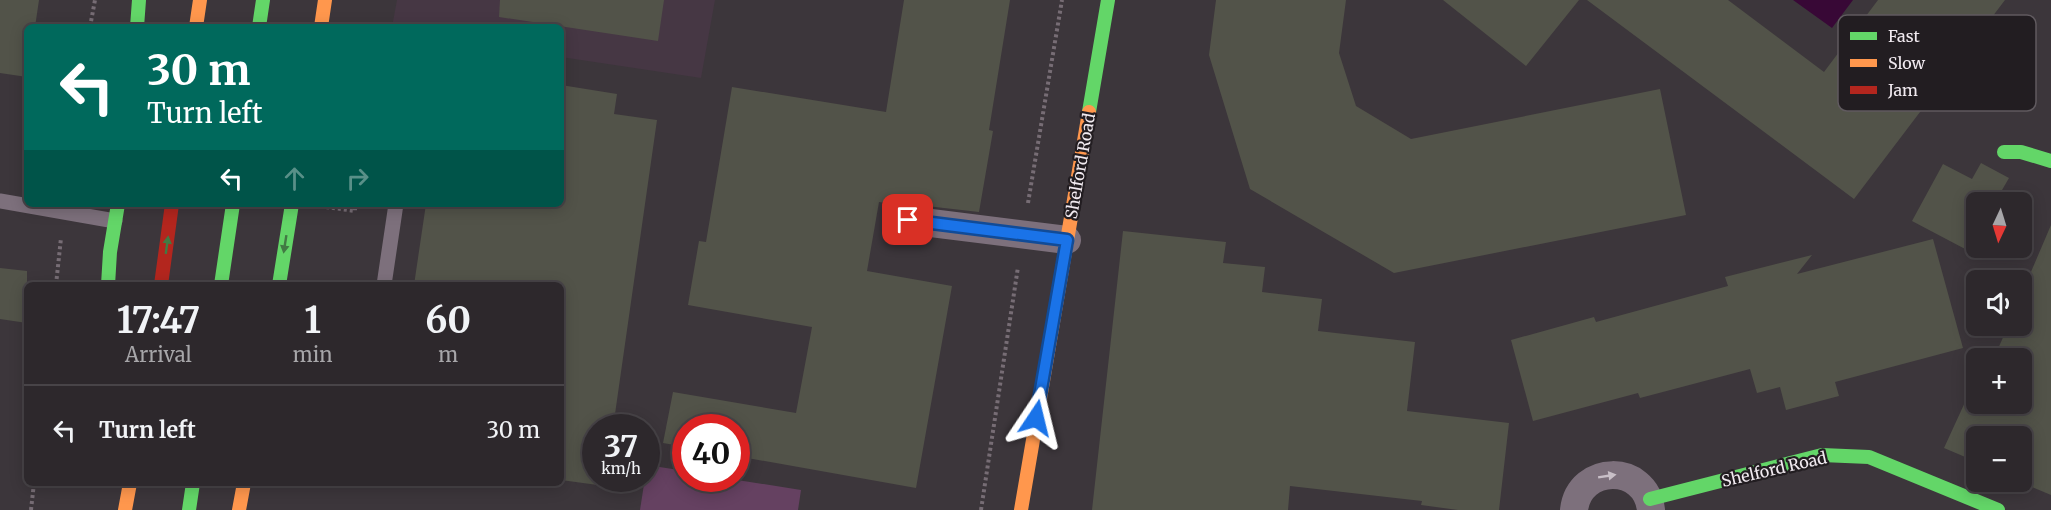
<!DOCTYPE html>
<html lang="en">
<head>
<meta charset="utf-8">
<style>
	:root { --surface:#2d282c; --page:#353034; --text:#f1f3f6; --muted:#a7a6a9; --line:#484448 }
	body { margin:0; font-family:Merriweather,serif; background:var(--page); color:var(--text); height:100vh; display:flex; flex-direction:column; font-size:22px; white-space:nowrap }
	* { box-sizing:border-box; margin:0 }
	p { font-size:20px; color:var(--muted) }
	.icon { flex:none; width:33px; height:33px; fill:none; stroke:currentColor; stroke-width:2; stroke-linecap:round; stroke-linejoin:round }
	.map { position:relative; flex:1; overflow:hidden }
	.side { position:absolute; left:24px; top:282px; width:540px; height:204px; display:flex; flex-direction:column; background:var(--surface); border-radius:9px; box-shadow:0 3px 15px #0003,0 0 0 2px var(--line) }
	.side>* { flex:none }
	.banner { position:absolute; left:24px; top:24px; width:540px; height:183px; border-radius:9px; box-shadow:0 3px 15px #0003,0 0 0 2px var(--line); background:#00695c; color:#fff; overflow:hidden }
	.needle { width:39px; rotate:184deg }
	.fabs { position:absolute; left:1966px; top:192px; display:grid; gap:12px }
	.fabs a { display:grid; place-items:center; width:66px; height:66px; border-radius:9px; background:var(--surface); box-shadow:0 3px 15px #0003,0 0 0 2px var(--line); font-size:30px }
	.speed { position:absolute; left:582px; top:414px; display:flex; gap:12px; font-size:30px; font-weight:700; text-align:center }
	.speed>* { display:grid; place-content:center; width:78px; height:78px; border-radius:50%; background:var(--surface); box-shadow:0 3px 15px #0003,0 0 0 2px var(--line); line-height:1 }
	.speed small { font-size:15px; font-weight:400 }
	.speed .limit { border:9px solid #d22; background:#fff; color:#111 }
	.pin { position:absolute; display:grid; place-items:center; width:51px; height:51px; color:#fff; margin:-26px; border-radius:12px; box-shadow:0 3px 9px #0006 }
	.me { position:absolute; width:66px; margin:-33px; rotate:10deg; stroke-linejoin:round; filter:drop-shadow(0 0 4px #0008) }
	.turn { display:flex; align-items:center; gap:21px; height:126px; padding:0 24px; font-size:27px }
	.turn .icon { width:78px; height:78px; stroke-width:2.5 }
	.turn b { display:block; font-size:42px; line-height:51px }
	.lanes { display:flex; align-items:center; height:57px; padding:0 24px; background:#0003; justify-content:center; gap:30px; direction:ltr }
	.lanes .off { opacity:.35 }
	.eta { display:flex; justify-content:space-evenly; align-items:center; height:102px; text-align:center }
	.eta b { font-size:36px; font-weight:700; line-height:42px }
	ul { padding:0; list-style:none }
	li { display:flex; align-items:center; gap:18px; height:90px; padding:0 24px; border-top:2px solid var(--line) }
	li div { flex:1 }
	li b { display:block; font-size:22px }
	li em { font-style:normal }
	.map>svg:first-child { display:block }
	.built { fill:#463744 }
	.green { fill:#654161 }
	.water { fill:#380836 }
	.building { fill:#525349 }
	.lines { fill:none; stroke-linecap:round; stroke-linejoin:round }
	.path { stroke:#776d75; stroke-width:4; stroke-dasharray:3 3; stroke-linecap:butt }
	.lane { stroke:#7d707c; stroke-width:15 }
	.street { stroke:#7d707c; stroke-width:28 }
	.fast { stroke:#63d668; stroke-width:14 }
	.slow { stroke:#ff974d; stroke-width:14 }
	.jam { stroke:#b3261e; stroke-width:14 }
	.oneway { fill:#427a44 }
	.oneway2 { fill:#c8bfc7 }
	.route-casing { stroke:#114b97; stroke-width:15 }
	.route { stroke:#1a73e8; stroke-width:10 }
	.labels { text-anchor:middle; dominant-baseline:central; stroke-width:4.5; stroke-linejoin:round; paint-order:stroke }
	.street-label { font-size:16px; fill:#f1eaf0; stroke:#221d21 }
	.key { fill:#221d21; stroke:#605a5f; stroke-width:1.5 }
	.key-label { font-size:16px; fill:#f1eaf0 }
</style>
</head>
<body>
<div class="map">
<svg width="2051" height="510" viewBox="0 0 2051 510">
	<rect width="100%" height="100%" fill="#3c363b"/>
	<path class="built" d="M397 0H715L701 78 561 57V27H392Z"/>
	<path class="green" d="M647 465 685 471 686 478 731 479 801 490 798 510H640Z"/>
	<path class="water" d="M1793 0H1853L1832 28Z"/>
	<g class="building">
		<path d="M0 0H39L35 27H27V77L0 73Z"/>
		<path d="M500 0H664L658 41 499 17Z"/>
		<path d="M904 0H1010L989 130 993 131 979 212 909 204 900 205 879 202 867 271 952 286 916 488 736 456V428H686V447L663 443 673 392 796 413 812 327 688 305 699 241 706 242 732 87 886 112Z"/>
		<path d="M1216 0H1346L1339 53 1356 106 1411 139 1660 89 1686 215 1394 273 1250 189 1209 55Z"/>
		<path d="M1443 0H1579L1526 66Z"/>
		<path d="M1587 0H1728L1824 72 1878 0H2005L1854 199Z"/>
		<path d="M561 85 617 94 614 114 657 120 613 428H596V478H606L605 486 561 480V285H414L426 204H561Z"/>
		<path d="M1981 163 2009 178 1995 202H1977V231L1967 250 1912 221 1943 164 1972 179Z"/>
		<path d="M2051 225V495L2020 482H2022V436H1977V462L1944 448 1977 376V404H2022V358H1994L2008 326H2022V293Z"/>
		<path d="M1123 231 1226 242 1223 263 1265 267 1262 292 1322 299 1318 331 1415 342 1407 411 1509 423 1499 510H1458L1421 505 1422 501 1290 486 1288 510H1092Z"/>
		<path d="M1933 239 1963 348 1835 382 1839 396 1786 410 1780 387 1757 393 1750 369 1640 398 1638 393 1533 421 1511 340 1594 317 1596 322 1728 286 1725 277 1812 255 1797 274Z"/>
		<path d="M0 268 27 271V323L0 319Z"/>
	</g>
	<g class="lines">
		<g class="path">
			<path d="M90 27 95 0"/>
			<path d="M1028 203 1062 0"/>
			<path d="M326 207 355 211V204"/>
			<path d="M56 285 61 238"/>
			<path d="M31 510 34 483"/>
			<path d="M981 510 1018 267"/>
		</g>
		<g class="lane">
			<path d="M0 201 115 221"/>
			<path d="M384 285 396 204"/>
		</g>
		<g class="street">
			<path d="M907 220 1067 240"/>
			<path d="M1574 510C1579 464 1646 463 1651 510"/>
		</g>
		<g class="fast">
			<path d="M137 27 139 0"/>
			<path d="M259 27 263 0"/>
			<path d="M1089 112 1108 0"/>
			<path d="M2004 152H2021L2051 161"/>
			<path d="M108 285 110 252 118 204"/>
			<path d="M221 285 233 204"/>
			<path d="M279 285 292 204"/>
			<path d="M1650 499 1822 455 1869 457 1998 510"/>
			<path d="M189 510 193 483"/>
		</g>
		<g class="slow">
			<path d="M196 27 200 0"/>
			<path d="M321 27 325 0"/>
			<path d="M125 510 130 483"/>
			<path d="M239 510 244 483"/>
			<path d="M1021 510 1089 112"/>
		</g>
		<path class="jam" d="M161 285 172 204"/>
	</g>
	<defs><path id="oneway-solid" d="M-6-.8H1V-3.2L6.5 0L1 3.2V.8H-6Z" transform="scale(1.5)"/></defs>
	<g class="oneway">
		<use href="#oneway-solid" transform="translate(285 244) rotate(99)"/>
		<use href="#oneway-solid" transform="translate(167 245) rotate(-82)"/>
	</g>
	<use class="oneway2" href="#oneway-solid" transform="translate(1607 476) rotate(-9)"/>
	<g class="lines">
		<g class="route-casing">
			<path id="route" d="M908 220 1067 240 1036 418"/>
		</g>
		<use href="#route" class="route"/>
	</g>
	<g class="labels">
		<g class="street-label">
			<text transform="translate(1080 166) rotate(-80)">Shelford Road</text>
			<text transform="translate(1774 469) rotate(-13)">Shelford Road</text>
		</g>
	</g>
	<rect x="1838" y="15" width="198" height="96" rx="9" class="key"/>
	<rect x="1850" y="32" width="27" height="8" fill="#63d668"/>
	<rect x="1850" y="59" width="27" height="8" fill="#ff974d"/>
	<rect x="1850" y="86" width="27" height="8" fill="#b3261e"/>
	<g class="key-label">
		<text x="1888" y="42">Fast</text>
		<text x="1888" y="69">Slow</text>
		<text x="1888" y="96">Jam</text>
	</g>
</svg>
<div class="fabs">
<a><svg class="needle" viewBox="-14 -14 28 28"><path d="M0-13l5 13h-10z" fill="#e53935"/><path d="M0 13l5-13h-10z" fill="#a7a6a9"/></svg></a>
<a><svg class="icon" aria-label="sound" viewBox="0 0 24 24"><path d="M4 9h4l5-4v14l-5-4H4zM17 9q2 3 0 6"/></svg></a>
<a>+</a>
<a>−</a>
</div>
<div class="speed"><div>37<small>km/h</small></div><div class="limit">40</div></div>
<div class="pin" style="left:908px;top:220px;background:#d93025"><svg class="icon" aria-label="arrive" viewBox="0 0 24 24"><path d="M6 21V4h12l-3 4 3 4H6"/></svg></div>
<svg class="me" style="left:1036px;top:418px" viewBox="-20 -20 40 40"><path d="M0-17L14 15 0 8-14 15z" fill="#1a73e8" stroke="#fff" stroke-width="4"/></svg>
<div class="banner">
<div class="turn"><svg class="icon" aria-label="left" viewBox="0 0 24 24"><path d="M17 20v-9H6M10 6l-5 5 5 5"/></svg><div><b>30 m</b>Turn left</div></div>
<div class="lanes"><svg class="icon" aria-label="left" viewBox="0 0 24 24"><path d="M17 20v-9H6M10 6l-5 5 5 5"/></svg><svg class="icon off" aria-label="ahead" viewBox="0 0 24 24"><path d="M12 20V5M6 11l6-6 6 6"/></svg><svg class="icon off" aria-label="right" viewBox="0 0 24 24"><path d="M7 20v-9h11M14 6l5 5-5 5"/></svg></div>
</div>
<section class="side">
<div class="eta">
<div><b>17:47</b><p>Arrival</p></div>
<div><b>1</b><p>min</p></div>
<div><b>60</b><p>m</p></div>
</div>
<ul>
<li><svg class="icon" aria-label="left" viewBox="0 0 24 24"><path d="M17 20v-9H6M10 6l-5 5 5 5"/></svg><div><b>Turn left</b></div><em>30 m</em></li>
</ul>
</section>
</div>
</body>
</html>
